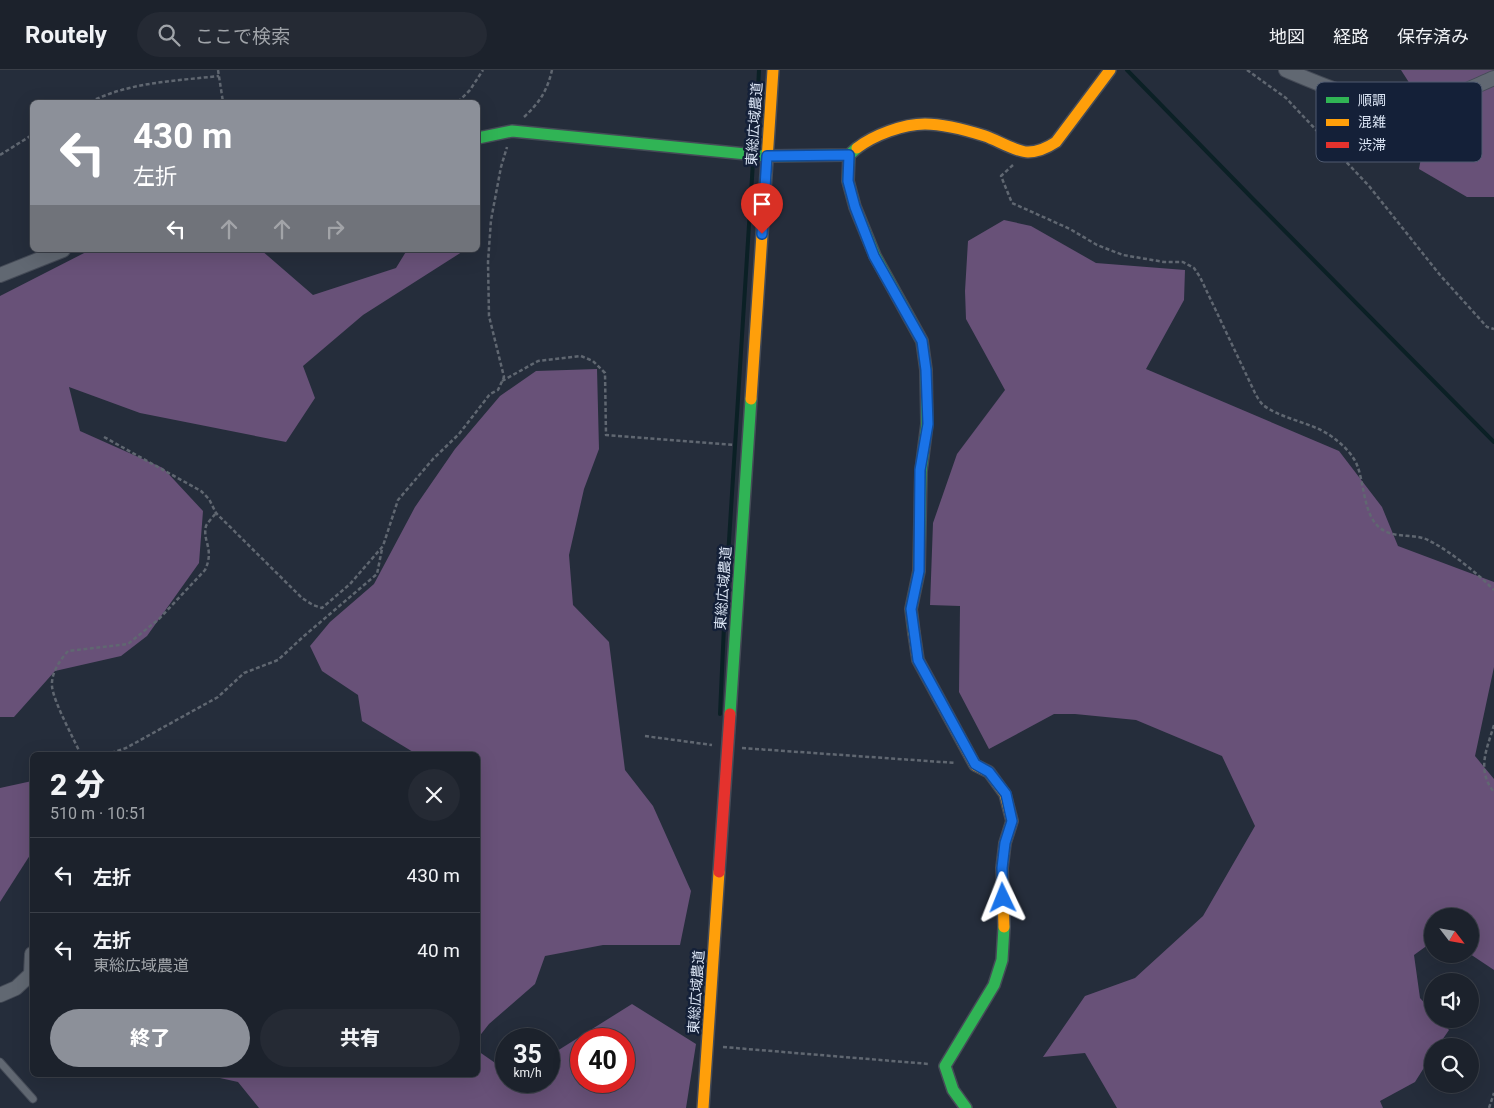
<!DOCTYPE html>
<html lang="ja">
<head>
<meta charset="utf-8">
<style>
	:root { --surface:#1c222c; --page:#252a34; --text:#f1f3f6; --muted:#a0a4a9; --line:#3a3f48; --accent:#8c9099 }
	body { margin:0; font-family:Roboto,"Noto Sans JP",sans-serif; background:var(--page); color:var(--text); height:100vh; display:flex; flex-direction:column; font-size:19px; white-space:nowrap }
	* { box-sizing:border-box; margin:0 }
	p { font-size:16px; color:var(--muted) }
	.icon { flex:none; width:28px; height:28px; fill:none; stroke:currentColor; stroke-width:2; stroke-linecap:round; stroke-linejoin:round }
	.map { position:relative; flex:1; overflow:hidden }
	.drawer { position:absolute; left:30px; top:682px; width:450px; height:325px; display:flex; flex-direction:column; background:var(--surface); border-radius:8px; box-shadow:0 5px 20px #0002,0 0 0 1px var(--line) }
	.drawer>* { flex:none }
	.guide { position:absolute; left:30px; top:30px; width:450px; height:152px; border-radius:8px; box-shadow:0 5px 20px #0002,0 0 0 1px var(--line); background:#8c9099; color:#fff; overflow:hidden }
	.needle { width:32px; rotate:121deg }
	.controls { position:absolute; left:1424px; top:838px; display:grid; gap:10px }
	.controls a { display:grid; place-items:center; width:55px; height:55px; border-radius:50%; background:var(--surface); box-shadow:0 5px 20px #0002,0 0 0 1px var(--line); font-size:25px }
	.speed { position:absolute; left:495px; top:958px; display:flex; gap:10px; font-size:25px; font-weight:700; text-align:center }
	.speed>* { display:grid; place-content:center; width:65px; height:65px; border-radius:50%; background:var(--surface); box-shadow:0 5px 20px #0002,0 0 0 1px var(--line); line-height:1 }
	.speed small { font-size:12px; font-weight:400 }
	.speed .limit { border:8px solid #d22; background:#fff; color:#111 }
	.pin { position:absolute; display:grid; place-items:center; width:42px; height:42px; color:#fff; margin:-51px -21px; border-radius:50% 50% 50% 0; rotate:-45deg; box-shadow:0 0 5px #0007 }
	.pin .icon { rotate:45deg }
	.me { position:absolute; width:55px; margin:-28px; rotate:358deg; stroke-linejoin:round; filter:drop-shadow(0 0 4px #0008) }
	.turn { display:flex; align-items:center; gap:18px; height:105px; padding:0 20px; font-size:22px }
	.turn .icon { width:65px; height:65px; stroke-width:2.5 }
	.turn b { display:block; font-size:35px; line-height:42px }
	.lanes { display:flex; align-items:center; height:48px; padding:0 20px; background:#0003; justify-content:center; gap:25px; direction:ltr }
	.lanes .off { opacity:.35 }
	.round { display:grid; place-items:center; flex:none; width:52px; height:52px; border-radius:26px; background:var(--page) }
	.overview { display:flex; align-items:center; justify-content:space-between; height:85px; padding:0 20px }
	h1 { font-size:30px; font-weight:800; line-height:38px }
	.button { display:flex; gap:10px; margin-top:auto; padding:10px 20px }
	.button a { flex:1; height:58px; border-radius:30px; background:var(--accent); color:#fff; font-size:20px; font-weight:800; line-height:58px; text-align:center }
	.button a+a { background:var(--page); color:var(--text) }
	ul { padding:0; list-style:none }
	li { display:flex; align-items:center; gap:15px; height:75px; padding:0 20px; border-top:1px solid var(--line) }
	li div { flex:1 }
	li b { display:block; font-size:19px }
	li em { font-style:normal }
	header { display:flex; align-items:center; gap:30px; box-sizing:border-box; height:70px; padding:0 25px; background:var(--surface); border-bottom:1px solid var(--line) }
	header strong { font-size:24px }
	nav { display:flex; gap:28px; margin-inline-start:auto; font-size:18px }
	.search { width:350px; height:45px; background:var(--page); display:flex; align-items:center; gap:12px; box-sizing:border-box; padding:0 18px; border-radius:28px; color:var(--muted); font-size:19px }
	.map>svg:first-child { display:block }
	.forest { fill:#685178; fill-rule:evenodd }
	.lines { fill:none; stroke-linecap:round; stroke-linejoin:round }
	.stream { stroke:#0b2025; stroke-width:4 }
	.lane-casing { stroke:#454b57; stroke-width:9 }
	.street-casing { stroke:#454b57; stroke-width:16 }
	.fast-casing { stroke:#454b57; stroke-width:14 }
	.slow-casing { stroke:#454b57; stroke-width:14 }
	.jam-casing { stroke:#454b57; stroke-width:14 }
	.path { stroke:#606771; stroke-width:2.5; stroke-dasharray:4 2.5; stroke-linecap:butt }
	.lane { stroke:#616872; stroke-width:7 }
	.street { stroke:#616872; stroke-width:14 }
	.fast { stroke:#30b455; stroke-width:11 }
	.slow { stroke:#ff9f0a; stroke-width:11 }
	.jam { stroke:#e5322d; stroke-width:11 }
	.route-casing { stroke:#114b97; stroke-width:12 }
	.route { stroke:#1a73e8; stroke-width:9 }
	.labels { text-anchor:middle; dominant-baseline:central; stroke-width:5; stroke-linejoin:round; paint-order:stroke }
	.street-label { font-size:14px; fill:#dbe5f5; stroke:#142038 }
	.key { fill:#142038; stroke:#505b71; stroke-width:1 }
	.key-label { font-size:14px; fill:#dbe5f5 }
</style>
</head>
<body>
<header>
<strong>Routely</strong>
<div class="search"><svg class="icon" aria-label="search" viewBox="0 0 24 24"><circle cx="10" cy="10" r="6"/><path d="M15 15l6 6"/></svg>ここで検索</div>
<nav><a>地図</a><a>経路</a><a>保存済み</a></nav>
</header>
<div class="map">
<svg width="1494" height="1038" viewBox="0 0 1494 1038">
	<rect width="100%" height="100%" fill="#252d3b"/>
	<g class="forest">
		<path d="M1401 0H1494V127H1467L1419 99 1430 40 1417 25Z"/>
		<path d="M1004 150 1031 156 1096 193 1185 200 1184 230 1146 299 1339 381 1382 437 1398 476 1494 512V597L1475 686 1494 709V900L1470 884V846H1432V872L1414 885 1420 928 1432 941V949H1439L1449 960 1438 976H1432V985L1415 1012 1380 1031 1383 1038H1117L1085 983 1043 987 1085 926 1135 908 1203 846 1255 756 1222 686 1136 650 1075 644H1054L989 679 959 622 960 536 930 535 933 453 957 384 1005 320 966 249 965 221 968 171Z"/>
		<path d="M90 180H261L313 225 396 198 407 180H465L363 245 303 296 315 328 286 372 140 343 69 317 80 361 163 398 203 441 199 493 147 566 121 586 55 601 14 647H0V226Z"/>
		<path d="M597 299 599 379 584 419 569 485 573 535 609 572 625 700 653 736 691 821 680 875H603L545 886 535 914 489 954 478 968V685H418L362 651 358 625 322 601 310 576 330 552 374 514 415 437 455 379 500 326 536 301Z"/>
		<path d="M32 711V782L0 832V718Z"/>
		<path d="M632 934 696 974 686 1038H259L238 1012 220 1008 216 1005H478V981L501 997 506 996V1011H549V986ZM581 969H624V1011H581Z"/>
	</g>
	<g class="lines">
		<g class="stream">
			<path d="M1127 0 1254 130 1494 372"/>
			<path d="M755 80 759 0"/>
			<path d="M720 644 725 534 753 92"/>
		</g>
		<g class="lane-casing">
			<path id="lane" d="M0 992 33 1029"/>
		</g>
		<g class="street-casing">
			<g id="street">
				<path d="M1286 0C1319 14 1388 44 1422 36 1447 30 1471 18 1494 8"/>
				<path d="M0 205 63 180"/>
				<path d="M0 925 16 918 31 904 32 884"/>
			</g>
		</g>
		<g class="fast-casing">
			<g id="fast">
				<path d="M478 68 512 61 767 86 849 85 857 78"/>
				<path d="M849 85 848 111 855 137 875 186 922 271 926 300 927 354 921 401 919 501 911 539 914 563"/>
				<path d="M730 644 751 329"/>
				<path d="M966 1038 953 1020 945 996 994 915 1002 890 1004 857"/>
			</g>
		</g>
		<g class="slow-casing">
			<g id="slow">
				<path d="M857 78C874 65 903 54 925 54 944 54 966 60 985 66 997 70 1016 82 1028 82 1039 82 1047 78 1056 72L1110 0"/>
				<path d="M751 329 773 0"/>
				<path d="M914 563 918 590 975 695 989 702 1005 724 1012 751 1005 773 1002 798 1004 857"/>
				<path d="M703 1038 719 802"/>
			</g>
		</g>
		<g class="jam-casing">
			<path id="jam" d="M719 802 730 644"/>
		</g>
		<g class="path">
			<path d="M218 0 223 32"/>
			<path d="M1247 0 1286 28 1369 116 1440 205 1487 257 1494 259"/>
			<path d="M90 32C130 12 175 11 219 6"/>
			<path d="M458 32 470 20 483 0"/>
			<path d="M524 47C540 32 547 21 552 0"/>
			<path d="M0 85 32 65"/>
			<path d="M1013 95 1001 106 1012 133 1070 159 1097 175 1123 185 1164 192H1183L1194 198 1200 207 1255 323C1257 327 1260 332 1263 335 1285 351 1314 352 1335 369 1344 376 1353 385 1357 395 1365 415 1363 444 1380 458 1394 469 1413 463 1428 470 1450 481 1477 503 1494 520"/>
			<path d="M502 311 538 291 581 286 593 291 605 303 606 365 734 375"/>
			<path d="M104 367 201 421 209 429 216 443 302 528 313 535 322 538 350 514 383 476 398 430 433 389 459 364 490 324 498 320 504 307 489 246 488 192 491 150 501 97 507 77"/>
			<path d="M1494 655C1487 679 1476 700 1494 722"/>
			<path d="M645 666 712 675"/>
			<path d="M742 678 956 693"/>
			<path d="M81 685C74 669 53 631 52 616 51 603 60 590 68 581L128 574 159 549 205 500C215 479 202 471 206 456 208 452 213 447 216 443"/>
			<path d="M105 685 126 678 218 627 244 603 278 590 304 566 377 504 382 479"/>
			<path d="M723 977 929 994"/>
			<path d="M1489 1038 1494 1023"/>
		</g>
		<use href="#lane" class="lane"/>
		<use href="#street" class="street"/>
		<use href="#fast" class="fast"/>
		<use href="#slow" class="slow"/>
		<use href="#jam" class="jam"/>
	</g>
	<g class="lines">
		<g class="route-casing">
			<path id="route" d="M762 164 767 86 849 85 848 111 855 137 874 186 922 271 926 300 928 354 920 400 919 501 911 539 918 590 975 694 989 702 1006 724 1012 751 1005 773 1002 798 1003 828"/>
		</g>
		<use href="#route" class="route"/>
	</g>
	<g class="labels">
		<g class="street-label">
			<text transform="translate(754 54) rotate(-86)">東総広域農道</text>
			<text transform="translate(723 518) rotate(-86)">東総広域農道</text>
			<text transform="translate(696 922) rotate(-86)">東総広域農道</text>
		</g>
	</g>
	<rect x="1316" y="12" width="166" height="80" rx="8" class="key"/>
	<rect x="1326" y="27" width="23" height="6" fill="#30b455"/>
	<rect x="1326" y="49" width="23" height="7" fill="#ff9f0a"/>
	<rect x="1326" y="72" width="23" height="6" fill="#e5322d"/>
	<g class="key-label">
		<text x="1358" y="35">順調</text>
		<text x="1358" y="57">混雑</text>
		<text x="1358" y="80">渋滞</text>
	</g>
</svg>
<div class="controls">
<a><svg class="needle" viewBox="-14 -14 28 28"><path d="M0-13l5 13h-10z" fill="#e53935"/><path d="M0 13l5-13h-10z" fill="#a0a4a9"/></svg></a>
<a><svg class="icon" aria-label="sound" viewBox="0 0 24 24"><path d="M4 9h4l5-4v14l-5-4H4zM17 9q2 3 0 6"/></svg></a>
<a><svg class="icon" aria-label="search" viewBox="0 0 24 24"><circle cx="10" cy="10" r="6"/><path d="M15 15l6 6"/></svg></a>
</div>
<div class="speed"><div>35<small>km/h</small></div><div class="limit">40</div></div>
<div class="pin" style="left:762px;top:164px;background:#d93025"><svg class="icon" aria-label="arrive" viewBox="0 0 24 24"><path d="M6 21V4h12l-3 4 3 4H6"/></svg></div>
<svg class="me" style="left:1003px;top:828px" viewBox="-20 -20 40 40"><path d="M0-17L14 15 0 8-14 15z" fill="#1a73e8" stroke="#fff" stroke-width="4"/></svg>
<div class="guide">
<div class="turn"><svg class="icon" aria-label="left" viewBox="0 0 24 24"><path d="M17 20v-9H6M10 6l-5 5 5 5"/></svg><div><b>430 m</b>左折</div></div>
<div class="lanes"><svg class="icon" aria-label="left" viewBox="0 0 24 24"><path d="M17 20v-9H6M10 6l-5 5 5 5"/></svg><svg class="icon off" aria-label="ahead" viewBox="0 0 24 24"><path d="M12 20V5M6 11l6-6 6 6"/></svg><svg class="icon off" aria-label="ahead" viewBox="0 0 24 24"><path d="M12 20V5M6 11l6-6 6 6"/></svg><svg class="icon off" aria-label="right" viewBox="0 0 24 24"><path d="M7 20v-9h11M14 6l5 5-5 5"/></svg></div>
</div>
<section class="drawer">
<div class="overview"><div><h1>2 分</h1><p>510 m · 10:51</p></div><a class="round"><svg class="icon" aria-label="close" viewBox="0 0 24 24"><path d="M6 6l12 12M18 6L6 18"/></svg></a></div>
<ul>
<li><svg class="icon" aria-label="left" viewBox="0 0 24 24"><path d="M17 20v-9H6M10 6l-5 5 5 5"/></svg><div><b>左折</b></div><em>430 m</em></li>
<li><svg class="icon" aria-label="left" viewBox="0 0 24 24"><path d="M17 20v-9H6M10 6l-5 5 5 5"/></svg><div><b>左折</b><p>東総広域農道</p></div><em>40 m</em></li>
</ul>
<div class="button"><a>終了</a><a>共有</a></div>
</section>
</div>
</body>
</html>
